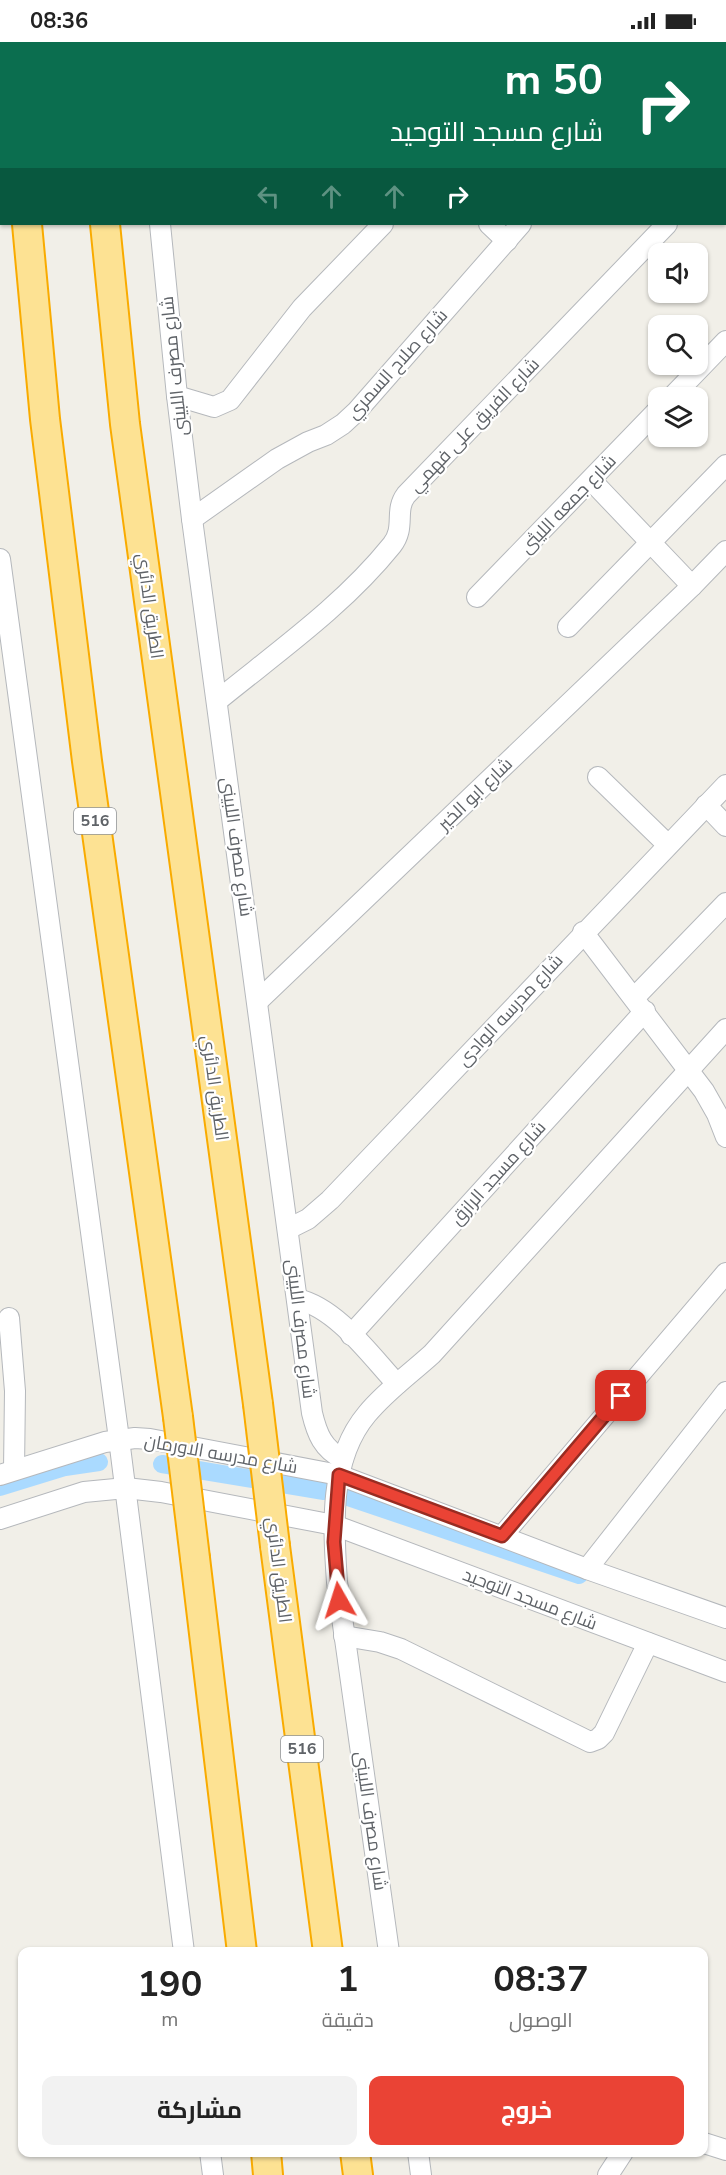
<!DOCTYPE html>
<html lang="ar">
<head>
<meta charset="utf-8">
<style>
	:root { --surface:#fff; --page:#f2f2f2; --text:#222; --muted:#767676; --accent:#ea4335 }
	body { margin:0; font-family:"Nunito Sans",Cairo,sans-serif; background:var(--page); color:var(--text); direction:rtl; height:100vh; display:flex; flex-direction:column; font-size:22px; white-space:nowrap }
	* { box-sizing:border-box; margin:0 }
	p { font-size:20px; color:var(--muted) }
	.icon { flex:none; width:33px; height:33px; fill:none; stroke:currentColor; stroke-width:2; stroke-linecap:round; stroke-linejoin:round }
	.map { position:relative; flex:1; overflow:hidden; direction:ltr }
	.panel { position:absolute; left:18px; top:1905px; width:690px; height:210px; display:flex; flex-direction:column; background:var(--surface); border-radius:12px; box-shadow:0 2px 4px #0004; direction:rtl }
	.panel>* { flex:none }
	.top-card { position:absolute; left:0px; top:0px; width:726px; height:183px; box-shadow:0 2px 4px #0004; direction:rtl; background:#0b6e4f; color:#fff; overflow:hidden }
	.controls { position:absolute; left:648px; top:201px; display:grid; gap:12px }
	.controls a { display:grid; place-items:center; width:60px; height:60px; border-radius:12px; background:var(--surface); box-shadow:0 2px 4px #0004; font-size:30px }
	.pin { position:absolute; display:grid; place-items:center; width:51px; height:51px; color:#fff; margin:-26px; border-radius:12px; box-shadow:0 3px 9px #0006 }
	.me { position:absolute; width:66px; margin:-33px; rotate:354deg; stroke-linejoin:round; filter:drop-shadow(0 0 4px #0008) }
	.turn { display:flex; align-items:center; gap:21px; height:126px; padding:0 24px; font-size:27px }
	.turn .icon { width:78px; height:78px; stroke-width:2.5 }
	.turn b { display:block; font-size:42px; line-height:51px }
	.lanes { display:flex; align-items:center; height:57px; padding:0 24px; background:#0003; justify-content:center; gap:30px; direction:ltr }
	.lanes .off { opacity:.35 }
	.eta { display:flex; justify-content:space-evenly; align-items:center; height:102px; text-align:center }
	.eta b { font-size:36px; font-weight:700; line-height:42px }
	.primary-button { display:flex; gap:12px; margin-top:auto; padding:12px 24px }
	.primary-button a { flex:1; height:69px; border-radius:12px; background:var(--accent); color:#fff; font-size:24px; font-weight:700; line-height:69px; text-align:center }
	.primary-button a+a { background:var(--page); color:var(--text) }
	.status { display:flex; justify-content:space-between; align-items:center; height:42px; padding:0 30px; background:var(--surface); direction:ltr }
	.status svg { height:16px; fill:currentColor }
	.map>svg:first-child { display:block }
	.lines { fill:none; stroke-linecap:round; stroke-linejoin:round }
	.canal { stroke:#aadaff; stroke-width:18 }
	.minor-casing { stroke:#b5b8bc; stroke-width:22 }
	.highway-casing { stroke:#f9ab00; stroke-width:32 }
	.minor { stroke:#fff; stroke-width:20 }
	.highway { stroke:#fde293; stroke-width:28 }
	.highway-bridge-casing { stroke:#f9ab00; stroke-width:32; stroke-linecap:butt }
	.highway-bridge { stroke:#fde293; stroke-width:28 }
	.route-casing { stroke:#982c22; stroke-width:15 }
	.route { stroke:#ea4335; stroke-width:10 }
	.labels { text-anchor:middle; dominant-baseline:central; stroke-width:4.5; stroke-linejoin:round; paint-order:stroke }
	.shield { fill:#fff; stroke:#8f9295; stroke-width:1.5 }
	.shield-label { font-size:16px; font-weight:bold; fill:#5f6368 }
	.street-label { font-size:18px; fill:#5f6368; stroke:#fff }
</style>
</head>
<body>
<div class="status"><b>08:36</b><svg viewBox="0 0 49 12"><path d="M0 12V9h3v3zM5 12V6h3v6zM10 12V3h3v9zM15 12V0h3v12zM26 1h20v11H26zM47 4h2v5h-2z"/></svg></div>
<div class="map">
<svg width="726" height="2133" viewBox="0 0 726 2133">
	<rect width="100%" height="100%" fill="#f1efe8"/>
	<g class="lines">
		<g class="canal">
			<path d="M162 1422 324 1449"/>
			<path d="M0 1445 65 1425 99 1420"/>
			<path d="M345 1454 579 1533"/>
		</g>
		<g class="minor-casing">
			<g id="minor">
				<path d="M144 0V2"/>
				<path d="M488 0 493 2"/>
				<path d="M575 0 579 2"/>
				<path d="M628 2 629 0"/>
				<path d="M714 2 716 0"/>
				<path d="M724 56 726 57"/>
				<path d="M724 83 726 84"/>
				<path d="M724 122 726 120"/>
				<path d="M160 182 177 354 192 477 312 1371C317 1392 323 1407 343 1417"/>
				<path d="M489 182 507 199"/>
				<path d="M177 354 214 365 230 358 302 266 383 182"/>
				<path d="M671 356 726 299"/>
				<path d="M591 438 692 544"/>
				<path d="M192 477 277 417 308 400 326 393 343 382 357 369 521 182"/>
				<path d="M0 517 119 1397 184 1910"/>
				<path d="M477 555 658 368"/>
				<path d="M568 585 726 423"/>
				<path d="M217 659C277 610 343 564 392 503 406 485 394 469 406 453L667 182"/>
				<path d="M598 735 668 803"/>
				<path d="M706 763 726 784"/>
				<path d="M583 890 704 1049 717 1072 726 1095"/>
				<path d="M635 955 726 861"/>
				<path d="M258 959 692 544 726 509"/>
				<path d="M288 1187 308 1177 330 1158 726 743"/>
				<path d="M297 1257C337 1266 370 1313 397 1342"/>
				<path d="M9 1276 15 1349 14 1428"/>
				<path d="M351 1293 645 969"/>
				<path d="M0 1433 105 1400 135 1396 150 1397 339 1433 587 1527 726 1576"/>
				<path d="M0 1477 84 1450 126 1446 161 1450 334 1483 726 1630"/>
				<path d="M502 1494 726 1231"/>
				<path d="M587 1527 726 1350"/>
				<path d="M344 1594 380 1600 401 1607 590 1700 598 1697 604 1691 648 1601"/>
				<path d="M389 1910 337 1540C333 1484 329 1417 367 1372 386 1349 410 1332 432 1312L726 987"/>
				<path d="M704 2101 726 2108"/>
				<path d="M210 2110 213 2133"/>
				<path d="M418 2110 421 2133"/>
				<path d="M608 2133 623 2110"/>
			</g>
		</g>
		<g class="highway-casing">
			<g id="highway">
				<path d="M17 0V2"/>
				<path d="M94 0V2"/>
				<path d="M27 182 45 377 87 719 178 1375"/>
				<path d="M105 182 125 382 258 1362"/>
				<path d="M275 1504 328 1910"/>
				<path d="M195 1516 242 1910"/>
				<path d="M266 2110 268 2133"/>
				<path d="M355 2110 358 2133"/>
			</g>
		</g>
		<use href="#minor" class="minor"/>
		<use href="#highway" class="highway"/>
		<g class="highway-bridge-casing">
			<g id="highway-bridge">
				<path d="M258 1362 275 1504"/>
				<path d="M178 1375 195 1516"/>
			</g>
		</g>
		<use href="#highway-bridge" class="highway-bridge"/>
	</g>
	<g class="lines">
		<g class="route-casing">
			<path id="route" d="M339 1558 334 1500 339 1433 502 1494 621 1354"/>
		</g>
		<use href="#route" class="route"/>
	</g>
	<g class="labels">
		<g class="shield">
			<rect x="74" y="766" width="42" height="26" rx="4.5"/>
			<rect x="281" y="1694" width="42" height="26" rx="4.5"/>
		</g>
		<g class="shield-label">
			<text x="95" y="779">516</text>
			<text x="302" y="1707">516</text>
		</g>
		<g class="street-label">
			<text transform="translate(397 322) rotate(-48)">شارع صلاح السمري</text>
			<text transform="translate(174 324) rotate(-96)">شارع مصرف اللبينى</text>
			<text transform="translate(474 383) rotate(-46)">شارع الفريق على فهمي</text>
			<text transform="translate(568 462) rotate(-46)">شارع جمعه الليثى</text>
			<text transform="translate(150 564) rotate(82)">الطريق الدائري</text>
			<text transform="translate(475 752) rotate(-44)">شارع ابو الخير</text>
			<text transform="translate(237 805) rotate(82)">شارع مصرف اللبينى</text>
			<text transform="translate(510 968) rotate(-47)">شارع مدرسه الوادى</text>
			<text transform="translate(215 1046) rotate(82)">الطريق الدائري</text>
			<text transform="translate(498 1131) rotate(-48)">شارع مسجد الرازق</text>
			<text transform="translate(301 1287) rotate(83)">شارع مصرف اللبينى</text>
			<text transform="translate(221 1412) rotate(10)">شارع مدرسه الاورمان</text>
			<text transform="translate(279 1528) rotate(83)">الطريق الدائري</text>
			<text transform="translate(530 1557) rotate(21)">شارع مسجد التوحيد</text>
			<text transform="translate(371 1779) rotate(82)">شارع مصرف اللبينى</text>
		</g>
	</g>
</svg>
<div class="controls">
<a><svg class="icon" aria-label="sound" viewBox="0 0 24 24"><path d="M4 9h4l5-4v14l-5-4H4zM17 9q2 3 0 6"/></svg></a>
<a><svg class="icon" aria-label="search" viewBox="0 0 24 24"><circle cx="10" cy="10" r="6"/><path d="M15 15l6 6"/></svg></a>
<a><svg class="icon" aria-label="layers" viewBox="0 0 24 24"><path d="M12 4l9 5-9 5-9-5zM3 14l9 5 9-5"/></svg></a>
</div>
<div class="pin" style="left:621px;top:1354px;background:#d93025"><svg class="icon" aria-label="arrive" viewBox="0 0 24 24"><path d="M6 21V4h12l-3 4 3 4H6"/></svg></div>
<svg class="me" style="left:339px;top:1558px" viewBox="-20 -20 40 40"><path d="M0-17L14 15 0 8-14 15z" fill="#ea4335" stroke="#fff" stroke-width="4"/></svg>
<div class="top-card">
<div class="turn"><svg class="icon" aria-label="right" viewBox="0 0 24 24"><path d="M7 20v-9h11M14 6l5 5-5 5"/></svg><div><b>50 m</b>شارع مسجد التوحيد</div></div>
<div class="lanes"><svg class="icon off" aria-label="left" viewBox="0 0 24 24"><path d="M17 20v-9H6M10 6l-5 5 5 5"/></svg><svg class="icon off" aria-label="ahead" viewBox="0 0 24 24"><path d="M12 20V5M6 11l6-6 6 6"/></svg><svg class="icon off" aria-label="ahead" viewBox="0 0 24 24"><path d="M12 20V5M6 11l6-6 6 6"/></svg><svg class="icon" aria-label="right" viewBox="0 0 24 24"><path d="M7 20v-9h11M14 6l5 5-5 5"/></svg></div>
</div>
<section class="panel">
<div class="eta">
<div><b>08:37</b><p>الوصول</p></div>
<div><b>1</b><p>دقيقة</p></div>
<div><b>190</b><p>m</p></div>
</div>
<div class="primary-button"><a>خروج</a><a>مشاركة</a></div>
</section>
</div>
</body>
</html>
